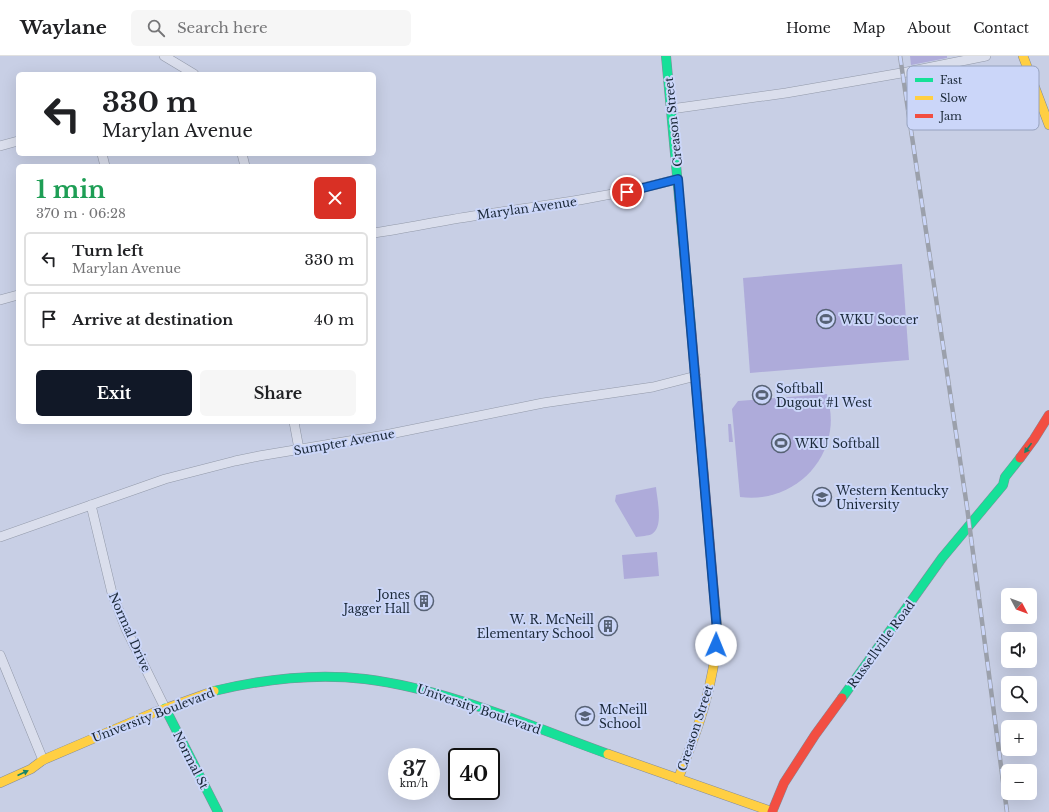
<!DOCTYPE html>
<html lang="en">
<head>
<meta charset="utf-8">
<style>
	:root { --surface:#fff; --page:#f6f6f6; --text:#202124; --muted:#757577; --line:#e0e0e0; --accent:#111827 }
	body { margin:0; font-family:"Libre Baskerville",serif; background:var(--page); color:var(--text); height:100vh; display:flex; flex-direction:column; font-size:15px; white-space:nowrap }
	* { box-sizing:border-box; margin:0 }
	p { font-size:13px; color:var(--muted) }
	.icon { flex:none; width:22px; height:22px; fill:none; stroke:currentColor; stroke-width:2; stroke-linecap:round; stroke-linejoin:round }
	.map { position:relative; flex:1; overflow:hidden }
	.panel { position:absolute; left:16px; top:108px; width:360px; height:260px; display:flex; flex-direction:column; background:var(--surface); border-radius:6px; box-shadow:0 4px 16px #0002 }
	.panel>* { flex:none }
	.banner { position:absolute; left:16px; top:16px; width:360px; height:84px; border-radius:6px; box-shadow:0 4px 16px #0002; background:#fff; color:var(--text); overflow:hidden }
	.needle { width:26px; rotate:131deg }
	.controls { position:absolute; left:1001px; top:532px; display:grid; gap:8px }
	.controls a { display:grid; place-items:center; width:36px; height:36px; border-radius:6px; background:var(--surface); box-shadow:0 4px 16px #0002; font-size:20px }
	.speed { position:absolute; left:388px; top:692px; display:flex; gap:8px; font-size:20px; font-weight:700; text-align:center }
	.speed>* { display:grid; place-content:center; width:52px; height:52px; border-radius:50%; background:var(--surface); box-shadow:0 4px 16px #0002; line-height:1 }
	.speed small { font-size:10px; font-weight:400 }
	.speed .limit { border:2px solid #111; border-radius:6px; background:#fff; color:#111 }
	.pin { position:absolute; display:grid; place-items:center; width:34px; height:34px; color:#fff; margin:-17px; border:2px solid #fff; border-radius:50%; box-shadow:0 1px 4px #0007 }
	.me { position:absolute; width:44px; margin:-22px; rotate:1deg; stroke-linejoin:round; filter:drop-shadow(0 0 3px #0008) }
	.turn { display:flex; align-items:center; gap:14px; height:84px; padding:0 20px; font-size:18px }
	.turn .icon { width:52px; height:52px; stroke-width:2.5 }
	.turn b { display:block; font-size:28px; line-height:34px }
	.round { display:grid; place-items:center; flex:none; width:42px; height:42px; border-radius:6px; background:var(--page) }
	.overview { display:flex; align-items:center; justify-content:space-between; height:68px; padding:0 20px }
	h1 { font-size:24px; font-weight:700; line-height:30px; color:#1e9e55 }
	.action { display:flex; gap:8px; margin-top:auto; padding:8px 20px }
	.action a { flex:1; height:46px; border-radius:6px; background:var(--accent); color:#fff; font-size:16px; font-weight:700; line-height:46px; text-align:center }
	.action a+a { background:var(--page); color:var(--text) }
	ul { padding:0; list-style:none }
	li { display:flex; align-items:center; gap:12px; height:54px; margin:0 8px 6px; padding:0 12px; border:2px solid var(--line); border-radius:6px }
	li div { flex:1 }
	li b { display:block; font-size:15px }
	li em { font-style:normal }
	header { display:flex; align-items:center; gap:24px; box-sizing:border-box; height:56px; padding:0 20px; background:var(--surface); border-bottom:1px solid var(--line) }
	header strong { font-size:19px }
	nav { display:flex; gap:22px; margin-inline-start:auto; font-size:14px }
	.search { width:280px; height:36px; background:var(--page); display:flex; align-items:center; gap:10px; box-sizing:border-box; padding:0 14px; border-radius:6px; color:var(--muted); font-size:15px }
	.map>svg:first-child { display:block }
	.green { fill:#aeabda }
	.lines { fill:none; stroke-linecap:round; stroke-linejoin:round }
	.street-casing { stroke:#9299a9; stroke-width:10 }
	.fast-casing { stroke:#828a99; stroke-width:10 }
	.slow-casing { stroke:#828a99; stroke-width:10 }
	.jam-casing { stroke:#828a99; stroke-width:10 }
	.street { stroke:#dadeec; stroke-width:9 }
	.fast { stroke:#16e098; stroke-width:9 }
	.slow { stroke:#ffcf43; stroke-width:9 }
	.jam { stroke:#f24e42; stroke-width:9 }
	.rail-casing { stroke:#9ba0ab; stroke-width:4.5 }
	.rail { stroke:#cbd6f9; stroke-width:3; stroke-dasharray:9; stroke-linecap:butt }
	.oneway { fill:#188468 }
	.route-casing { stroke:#114b97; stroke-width:10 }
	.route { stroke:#1a73e8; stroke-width:7 }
	.labels { text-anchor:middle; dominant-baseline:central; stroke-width:4; stroke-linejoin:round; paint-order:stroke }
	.street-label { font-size:12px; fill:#1a2838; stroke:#cbd6f9 }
	.poi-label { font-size:12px; fill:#1a2838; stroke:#cbd6f9; text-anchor:start }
	.key { fill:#cbd6f9; stroke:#96a2bf; stroke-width:1 }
	.key-label { font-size:11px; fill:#1a2838 }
</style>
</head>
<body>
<header>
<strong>Waylane</strong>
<div class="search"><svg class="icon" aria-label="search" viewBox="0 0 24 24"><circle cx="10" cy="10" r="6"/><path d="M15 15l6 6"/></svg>Search here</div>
<nav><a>Home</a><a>Map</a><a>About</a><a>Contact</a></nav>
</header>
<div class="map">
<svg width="1049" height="756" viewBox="0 0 1049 756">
	<rect width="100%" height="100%" fill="#c8cfe5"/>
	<g class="green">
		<path d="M910 0H947V2L911 9Z"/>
		<path d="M902 208 909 304 750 317 743 222Z"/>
		<path d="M771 336 772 340 753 342V338Z"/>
		<path d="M827 338C830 350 832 362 830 375 823 418 783 447 740 441L732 353 738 345Z"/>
		<path d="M728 368H731L733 386H729Z"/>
		<path d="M656 431C657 443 664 471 652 478 648 480 641 480 636 481L615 445 616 439Z"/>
		<path d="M657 496 659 520 624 523 622 499Z"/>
	</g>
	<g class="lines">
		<g class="street-casing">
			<g id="street">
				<path d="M164 0 194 18"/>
				<path d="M671 53 786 37 907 16 986 0"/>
				<path d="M0 90 18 85"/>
				<path d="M102 98 105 110"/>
				<path d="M242 98 245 110"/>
				<path d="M374 177C407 172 440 165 473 160 542 150 610 141 678 123"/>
				<path d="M0 244 18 239"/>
				<path d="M294 366 299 393"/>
				<path d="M91 449 112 537 126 573 165 652"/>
				<path d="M0 481 165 423 235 405 259 400 385 379 543 347 653 331 696 320"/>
				<path d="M0 599 43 704"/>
			</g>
		</g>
		<g class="fast-casing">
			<g id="fast">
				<path d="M666 0 691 271"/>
				<path d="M214 635C264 623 314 617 365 623 447 633 530 670 608 698"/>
				<path d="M842 642 942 502 1003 429 1005 421 1020 402"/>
				<path d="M165 652 218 756"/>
			</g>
		</g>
		<g class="slow-casing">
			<g id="slow">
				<path d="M1023 0 1049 69"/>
				<path d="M608 698 773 756"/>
				<path d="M678 723C697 676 715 628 717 576 717 567 716 558 715 549"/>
				<path d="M0 727 31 713 43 704 153 657 214 635"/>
			</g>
		</g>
		<g class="jam-casing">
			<g id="jam">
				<path d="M691 271 715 549"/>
				<path d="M1020 402 1034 383 1049 359"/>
				<path d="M772 756 784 727 815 679 842 642"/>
			</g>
		</g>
		<use href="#street" class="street"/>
		<use href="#fast" class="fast"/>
		<use href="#slow" class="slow"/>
		<use href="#jam" class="jam"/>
		<g class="rail-casing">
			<path id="rail" d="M900 0 967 451 1007 756"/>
		</g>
		<use href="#rail" class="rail"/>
	</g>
	<defs><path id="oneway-solid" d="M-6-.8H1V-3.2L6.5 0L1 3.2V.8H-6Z"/></defs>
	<g class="oneway">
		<use href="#oneway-solid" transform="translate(1028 392) rotate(126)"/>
		<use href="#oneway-solid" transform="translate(23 717) rotate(-24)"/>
	</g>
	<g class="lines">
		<g class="route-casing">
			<path id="route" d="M627 136 678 123 717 575 716 589"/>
		</g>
		<use href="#route" class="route"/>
	</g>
	<defs>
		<g id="stadium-ring" transform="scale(1)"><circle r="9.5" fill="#cbd6f9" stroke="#576275" stroke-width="1.5"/><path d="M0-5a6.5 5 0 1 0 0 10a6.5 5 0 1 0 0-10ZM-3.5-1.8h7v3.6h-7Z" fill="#576275"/></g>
		<g id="university-ring" transform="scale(1)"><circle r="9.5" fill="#cbd6f9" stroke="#576275" stroke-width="1.5"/><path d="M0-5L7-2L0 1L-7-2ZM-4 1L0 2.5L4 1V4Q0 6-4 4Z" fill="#576275"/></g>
		<g id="building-ring" transform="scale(1)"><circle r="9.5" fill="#cbd6f9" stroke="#576275" stroke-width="1.5"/><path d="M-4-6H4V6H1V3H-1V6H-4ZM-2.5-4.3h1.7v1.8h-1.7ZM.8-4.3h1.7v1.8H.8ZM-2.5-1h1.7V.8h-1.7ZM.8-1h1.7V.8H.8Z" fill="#576275"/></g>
		<g id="school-ring" transform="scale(1)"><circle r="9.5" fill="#cbd6f9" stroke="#576275" stroke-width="1.5"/><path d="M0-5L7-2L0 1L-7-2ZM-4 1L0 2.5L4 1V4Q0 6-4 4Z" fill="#576275"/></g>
	</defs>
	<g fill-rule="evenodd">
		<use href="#stadium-ring" x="826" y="263"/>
		<use href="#stadium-ring" x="762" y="339"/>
		<use href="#stadium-ring" x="781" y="387"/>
		<use href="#university-ring" x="822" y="441"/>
		<use href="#building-ring" x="424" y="545"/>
		<use href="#building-ring" x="608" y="570"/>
		<use href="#school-ring" x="585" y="660"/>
	</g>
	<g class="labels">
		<g class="street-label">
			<text transform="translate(673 66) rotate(-96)">Creason Street</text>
			<text transform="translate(527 152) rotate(-8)">Marylan Avenue</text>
			<text transform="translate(344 386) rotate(-10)">Sumpter Avenue</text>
			<text transform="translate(130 576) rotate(66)">Normal Drive</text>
			<text transform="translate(881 588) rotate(-54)">Russellville Road</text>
			<text transform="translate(479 653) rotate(19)">University Boulevard</text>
			<text transform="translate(153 659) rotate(-21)">University Boulevard</text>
			<text transform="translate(695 672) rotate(-72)">Creason Street</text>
			<text transform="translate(191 704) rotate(63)">Normal St</text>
		</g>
		<g class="poi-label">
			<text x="840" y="263">WKU Soccer</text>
			<text x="776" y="332">Softball<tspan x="776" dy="14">Dugout #1 West</tspan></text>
			<text x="795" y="387">WKU Softball</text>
			<text x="836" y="434">Western Kentucky<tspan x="836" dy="14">University</tspan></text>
			<text x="410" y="538" text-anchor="end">Jones<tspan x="410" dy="14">Jagger Hall</tspan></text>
			<text x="594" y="563" text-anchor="end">W. R. McNeill<tspan x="594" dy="14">Elementary School</tspan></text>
			<text x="599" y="653">McNeill<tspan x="599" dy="14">School</tspan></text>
		</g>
	</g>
	<rect x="907" y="10" width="132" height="64" rx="6" class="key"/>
	<rect x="915" y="22" width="18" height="4" fill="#16e098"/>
	<rect x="915" y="40" width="18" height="4" fill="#ffcf43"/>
	<rect x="915" y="58" width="18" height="4" fill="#f24e42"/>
	<g class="key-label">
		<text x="940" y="28">Fast</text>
		<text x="940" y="46">Slow</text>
		<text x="940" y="64">Jam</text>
	</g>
</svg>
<div class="controls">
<a><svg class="needle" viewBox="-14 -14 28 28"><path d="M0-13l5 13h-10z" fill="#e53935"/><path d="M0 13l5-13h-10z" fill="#757577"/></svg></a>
<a><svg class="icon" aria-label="sound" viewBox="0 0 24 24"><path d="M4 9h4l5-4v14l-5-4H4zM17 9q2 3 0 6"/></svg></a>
<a><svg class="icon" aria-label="search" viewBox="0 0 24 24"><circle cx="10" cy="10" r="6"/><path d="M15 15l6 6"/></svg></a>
<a>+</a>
<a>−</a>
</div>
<div class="speed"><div>37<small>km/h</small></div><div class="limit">40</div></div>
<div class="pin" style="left:627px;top:136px;background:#d93025"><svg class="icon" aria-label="arrive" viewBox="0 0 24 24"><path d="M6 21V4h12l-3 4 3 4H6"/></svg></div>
<svg class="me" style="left:716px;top:589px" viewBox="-20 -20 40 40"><circle r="19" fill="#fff"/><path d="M0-13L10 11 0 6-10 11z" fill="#1a73e8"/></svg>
<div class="banner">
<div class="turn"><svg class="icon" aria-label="left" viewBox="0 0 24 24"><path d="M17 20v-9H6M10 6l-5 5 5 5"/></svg><div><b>330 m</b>Marylan Avenue</div></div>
</div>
<section class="panel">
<div class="overview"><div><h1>1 min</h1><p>370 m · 06:28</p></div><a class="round" style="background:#d93025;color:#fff"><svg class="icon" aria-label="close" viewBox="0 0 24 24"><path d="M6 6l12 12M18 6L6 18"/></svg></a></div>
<ul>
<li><svg class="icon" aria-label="left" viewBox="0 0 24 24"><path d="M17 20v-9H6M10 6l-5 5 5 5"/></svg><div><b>Turn left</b><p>Marylan Avenue</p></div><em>330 m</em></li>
<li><svg class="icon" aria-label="arrive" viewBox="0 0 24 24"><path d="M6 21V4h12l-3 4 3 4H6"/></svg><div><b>Arrive at destination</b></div><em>40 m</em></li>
</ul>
<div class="action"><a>Exit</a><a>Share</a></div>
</section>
</div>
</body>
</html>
